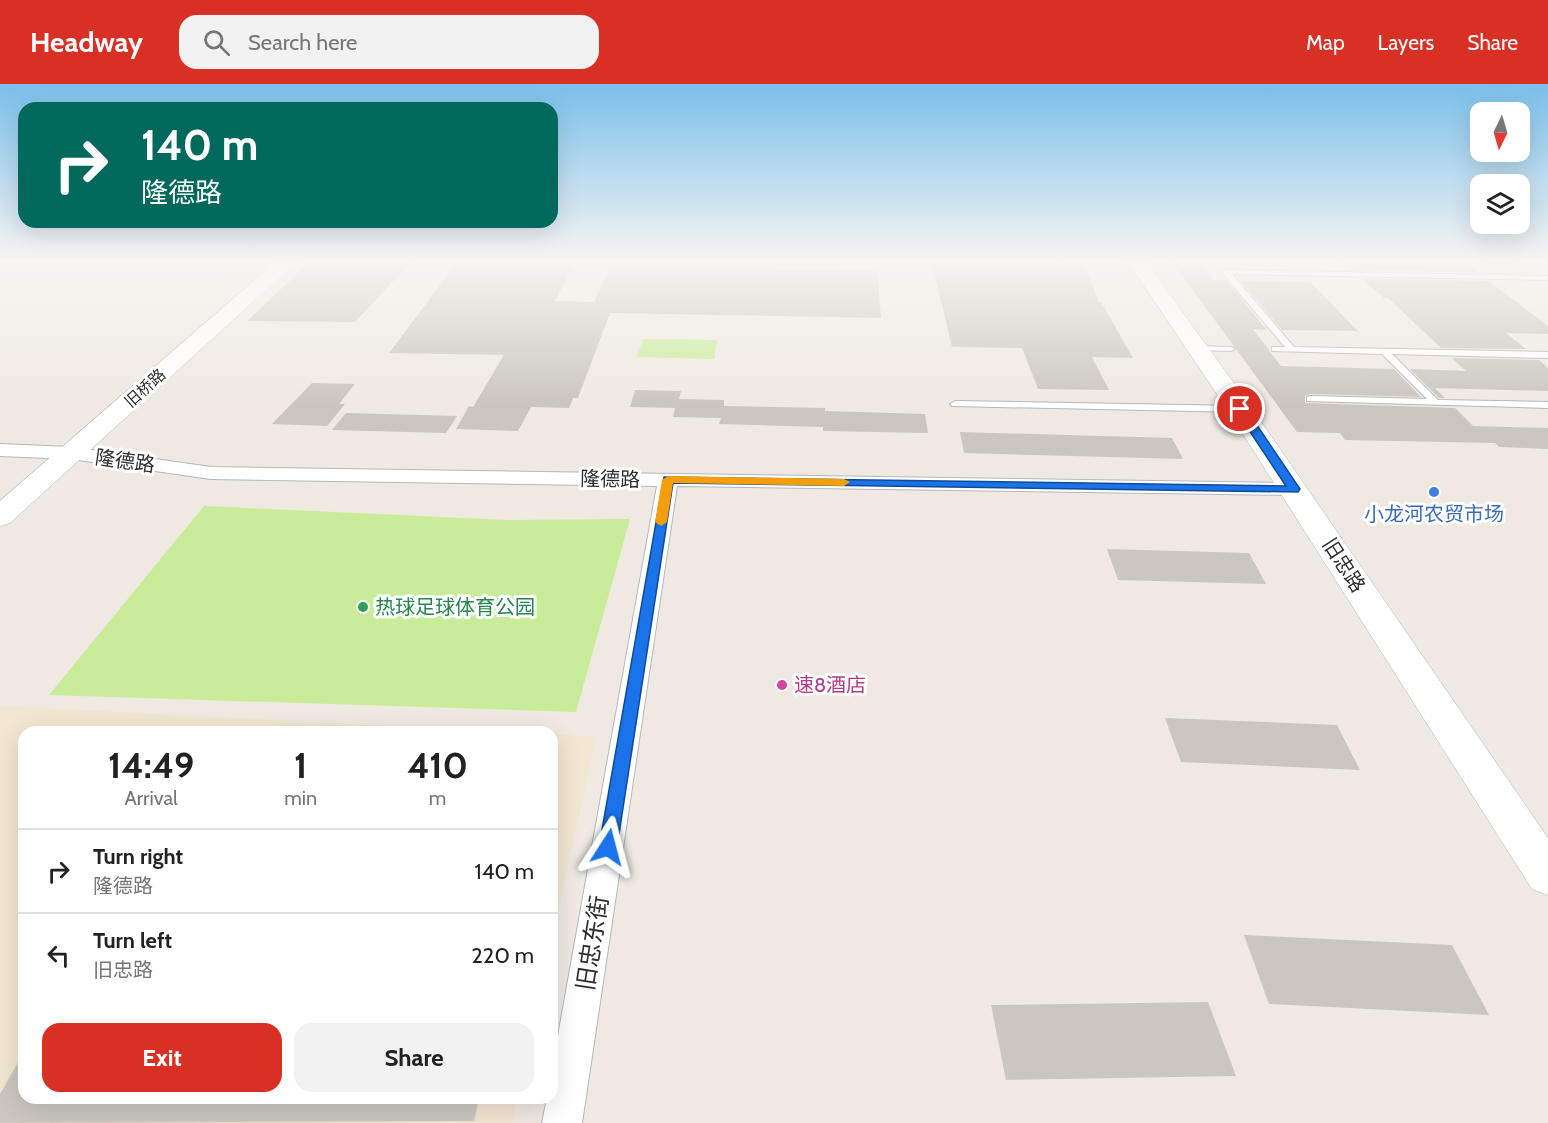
<!DOCTYPE html>
<html lang="en">
<head>
<meta charset="utf-8">
<style>
	:root { --surface:#fff; --page:#f2f2f2; --text:#222; --muted:#767676; --line:#e0e0e0; --accent:#d93025 }
	body { margin:0; font-family:Cabin,"Noto Sans SC",sans-serif; background:var(--page); color:var(--text); height:100vh; display:flex; flex-direction:column; font-size:22px; white-space:nowrap }
	* { box-sizing:border-box; margin:0 }
	p { font-size:20px; color:var(--muted) }
	.icon { flex:none; width:33px; height:33px; fill:none; stroke:currentColor; stroke-width:2; stroke-linecap:round; stroke-linejoin:round }
	.map { position:relative; flex:1; overflow:hidden }
	.drawer { position:absolute; left:18px; top:642px; width:540px; height:378px; display:flex; flex-direction:column; background:var(--surface); border-radius:18px; box-shadow:0 6px 24px #0002 }
	.drawer>* { flex:none }
	.top-card { position:absolute; left:18px; top:18px; width:540px; height:126px; border-radius:18px; box-shadow:0 6px 24px #0002; background:#00695c; color:#fff; overflow:hidden }
	.needle { width:39px; rotate:185deg }
	.fabs { position:absolute; left:1470px; top:18px; display:grid; gap:12px }
	.fabs a { display:grid; place-items:center; width:60px; height:60px; border-radius:12px; background:var(--surface); box-shadow:0 6px 24px #0002; font-size:30px }
	.pin { position:absolute; display:grid; place-items:center; width:51px; height:51px; color:#fff; margin:-26px; border:3px solid #fff; border-radius:50%; box-shadow:0 2px 6px #0007 }
	.me { position:absolute; width:66px; margin:-33px; rotate:9deg; stroke-linejoin:round; filter:drop-shadow(0 0 4px #0008) }
	.turn { display:flex; align-items:center; gap:21px; height:126px; padding:0 24px; font-size:27px }
	.turn .icon { width:78px; height:78px; stroke-width:2.5 }
	.turn b { display:block; font-size:42px; line-height:51px }
	.eta { display:flex; justify-content:space-evenly; align-items:center; height:102px; text-align:center }
	.eta b { font-size:36px; font-weight:800; line-height:42px }
	.action { display:flex; gap:12px; margin-top:auto; padding:12px 24px }
	.action a { flex:1; height:69px; border-radius:18px; background:var(--accent); color:#fff; font-size:24px; font-weight:800; line-height:69px; text-align:center }
	.action a+a { background:var(--page); color:var(--text) }
	ul { padding:0; list-style:none }
	li { display:flex; align-items:center; gap:18px; height:84px; padding:0 24px; border-top:2px solid var(--line) }
	li div { flex:1 }
	li b { display:block; font-size:22px }
	li em { font-style:normal }
	header { display:flex; align-items:center; gap:36px; box-sizing:border-box; height:84px; padding:0 30px; background:var(--accent); color:#fff }
	header strong { font-size:28px }
	nav { display:flex; gap:33px; margin-inline-start:auto; font-size:21px }
	.search { width:420px; height:54px; background:var(--page); display:flex; align-items:center; gap:15px; box-sizing:border-box; padding:0 21px; border-radius:18px; color:var(--muted); font-size:22px }
	.map>svg:first-child { display:block }
	.education { fill:#f0e6d1 }
	.pitch { fill:#c9ec9a }
	.building { fill:#cbc7bf }
	.lines { fill:none; stroke-linecap:round; stroke-linejoin:round }
	.lane-casing { stroke:#b4b7c1; stroke-width:2 }
	.street-casing { stroke:#b4b7c1; stroke-width:2 }
	.secondary-casing { stroke:#b4b7c1; stroke-width:1 }
	.lane { fill:#fff; fill-rule:evenodd }
	.street { fill:#fff; fill-rule:evenodd }
	.secondary { fill:#fff; fill-rule:evenodd }
	.route { fill:#1a73e8; stroke:#114b97; stroke-width:1.5 }
	.slow { fill:#f59e0b }
	.shop-dot { fill:#3f7fe0; stroke:#fff; stroke-width:2 }
	.leisure-dot { fill:#2e9e5b; stroke:#fff; stroke-width:2 }
	.hotel-dot { fill:#d1479c; stroke:#fff; stroke-width:2 }
	.labels { text-anchor:middle; dominant-baseline:central; stroke-width:6; stroke-linejoin:round; paint-order:stroke }
	.far-street-label { font-size:16px; fill:#2e2e2e; stroke:#fff }
	.street-label { font-size:20px; fill:#2e2e2e; stroke:#fff }
	.shop-label { font-size:20px; fill:#366cbe; stroke:#fff }
	.leisure-label { font-size:20px; fill:#27864d; stroke:#fff; text-anchor:start }
	.hotel-label { font-size:20px; fill:#b23c85; stroke:#fff; text-anchor:start }
	.near-street-label { font-size:24px; fill:#2e2e2e; stroke:#fff }
</style>
</head>
<body>
<header>
<strong>Headway</strong>
<div class="search"><svg class="icon" aria-label="search" viewBox="0 0 24 24"><circle cx="10" cy="10" r="6"/><path d="M15 15l6 6"/></svg>Search here</div>
<nav><a>Map</a><a>Layers</a><a>Share</a></nav>
</header>
<div class="map">
<svg width="1548" height="1039" viewBox="0 0 1548 1039">
	<rect width="100%" height="100%" fill="#efe9e1"/>
	<g class="education">
		<path d="M0 622 507 648H24V1014H517L512 1039H0Z"/>
		<path d="M552 650 596 653 552 855Z"/>
	</g>
	<g class="pitch">
		<path d="M643 255 717 256 714 275 637 273Z"/>
		<path d="M204 422 506 436 630 435 576 628 49 611Z"/>
	</g>
	<g class="building">
		<path d="M313 175H414L355 238 247 237Z"/>
		<path d="M931 175H980V178L1062 181 1059 175H1081L1099 218H1101L1133 274 1092 273 1109 306 1038 305 1022 264 952 263Z"/>
		<path d="M1170 175H1197L1214 196H1226L1267 246 1253 245 1281 282 1394 285 1421 313 1310 310 1305 312V319L1455 324 1473 342 1548 344V365L1499 363 1495 359 1345 356 1340 349 1297 348Z"/>
		<path d="M1339 175H1460L1478 188 1352 186Z"/>
		<path d="M456 180 573 182 555 217 594 218 610 182 877 187 881 234 610 229 578 314H573L569 324 531 323 518 347 456 345 469 322 473 323 504 271 389 269Z"/>
		<path d="M1362 195 1489 197 1548 242V250L1506 249 1526 265 1441 264 1388 214H1384Z"/>
		<path d="M1241 197 1310 198 1358 247 1282 246Z"/>
		<path d="M1452 274 1539 276 1548 284V307L1435 304 1445 314H1439L1410 285 1466 287Z"/>
		<path d="M312 299 355 300 339 320H345L327 342 272 340Z"/>
		<path d="M635 306 681 307 679 315 724 316V322L825 324V327L925 330 928 349 823 347V343L719 340 721 334 673 333 675 324 630 323Z"/>
		<path d="M346 329 457 332 446 349 332 346Z"/>
		<path d="M960 348 1172 354 1183 375 964 369Z"/>
		<path d="M1107 465 1249 469 1266 500 1118 496Z"/>
		<path d="M1165 634 1337 641 1360 686 1181 678Z"/>
		<path d="M1244 851 1452 861 1489 931 1269 920Z"/>
		<path d="M1208 918 1236 992 1006 996 991 921Z"/>
		<path d="M24 968V1014H479L474 1037 0 1039V1010Z"/>
	</g>
	<g class="lines">
		<g class="lane-casing">
			<g id="lane">
				<path d="M1223 186 1548 192V196L1232 190 1294 263 1548 268V274L1392 270 1438 316 1548 318V324L1307 317V313L1310 312 1427 315 1382 270 1272 267V263H1285L1223 190Z"/>
				<path d="M1196 262 1231 263 1235 265 1231 267 1199 266H1196Z"/>
				<path d="M955 317 1240 322 1245 325 1240 328 952 322 950 320Z"/>
			</g>
		</g>
		<g class="street-casing">
			<path id="street" d="M0 360 71 363 211 383 1294 399 1301 401 1304 405 1301 409 1294 411 677 402 582 1039H542L547 1014H552V985L657 402 211 395 71 375 0 372Z"/>
		</g>
		<g class="secondary-casing">
			<g id="secondary">
				<path d="M279 175H300L10 439 0 442V417Z"/>
				<path d="M1126 175H1144L1249 320 1548 754V811L1532 805 1227 325Z"/>
			</g>
		</g>
		<use href="#lane" class="lane"/>
		<use href="#street" class="street"/>
		<use href="#secondary" class="secondary"/>
	</g>
	<linearGradient id="sky" x2="0" y2="1"><stop stop-color="#7abfeb"/><stop offset="0.55" stop-color="#f8f5f2"/><stop offset="1" stop-color="#f8f5f2" stop-opacity="0"/></linearGradient>
	<rect width="1548" height="320" fill="url(#sky)"/>
	<path class="route" d="M1240 321 1244 322 1300 405 1298 408 673 399 617 763 614 769 608 771 601 769 599 763 664 393 1286 402 1235 325Z"/>
	<path class="slow" d="M668 392 844 395 850 398 844 402 673 399 667 438 661 442 655 438 662 396Z"/>
	<circle class="shop-dot" cx="1434" cy="408" r="6"/>
	<circle class="leisure-dot" cx="363" cy="523" r="6"/>
	<circle class="hotel-dot" cx="782" cy="601" r="6"/>
	<g class="labels">
		<g class="far-street-label">
			<text transform="translate(145 304) rotate(-42)">旧桥路</text>
		</g>
		<g class="street-label">
			<text transform="translate(125 377) rotate(8)">隆德路</text>
			<text transform="translate(610 395) rotate(1)">隆德路</text>
			<text transform="translate(1344 481) rotate(57)">旧忠路</text>
		</g>
		<g class="shop-label">
			<text x="1434" y="430">小龙河农贸市场</text>
		</g>
		<g class="leisure-label">
			<text x="375" y="523">热球足球体育公园</text>
		</g>
		<g class="hotel-label">
			<text x="794" y="601">速8酒店</text>
		</g>
		<g class="near-street-label">
			<text transform="translate(592 859) rotate(-81)">旧忠东街</text>
		</g>
	</g>
</svg>
<div class="fabs">
<a><svg class="needle" viewBox="-14 -14 28 28"><path d="M0-13l5 13h-10z" fill="#e53935"/><path d="M0 13l5-13h-10z" fill="#767676"/></svg></a>
<a><svg class="icon" aria-label="layers" viewBox="0 0 24 24"><path d="M12 4l9 5-9 5-9-5zM3 14l9 5 9-5"/></svg></a>
</div>
<div class="pin" style="left:1240px;top:325px;background:#d93025"><svg class="icon" aria-label="arrive" viewBox="0 0 24 24"><path d="M6 21V4h12l-3 4 3 4H6"/></svg></div>
<svg class="me" style="left:608px;top:763px" viewBox="-20 -20 40 40"><path d="M0-17L14 15 0 8-14 15z" fill="#1a73e8" stroke="#fff" stroke-width="4"/></svg>
<div class="top-card">
<div class="turn"><svg class="icon" aria-label="right" viewBox="0 0 24 24"><path d="M7 20v-9h11M14 6l5 5-5 5"/></svg><div><b>140 m</b>隆德路</div></div>
</div>
<section class="drawer">
<div class="eta">
<div><b>14:49</b><p>Arrival</p></div>
<div><b>1</b><p>min</p></div>
<div><b>410</b><p>m</p></div>
</div>
<ul>
<li><svg class="icon" aria-label="right" viewBox="0 0 24 24"><path d="M7 20v-9h11M14 6l5 5-5 5"/></svg><div><b>Turn right</b><p>隆德路</p></div><em>140 m</em></li>
<li><svg class="icon" aria-label="left" viewBox="0 0 24 24"><path d="M17 20v-9H6M10 6l-5 5 5 5"/></svg><div><b>Turn left</b><p>旧忠路</p></div><em>220 m</em></li>
</ul>
<div class="action"><a>Exit</a><a>Share</a></div>
</section>
</div>
</body>
</html>
